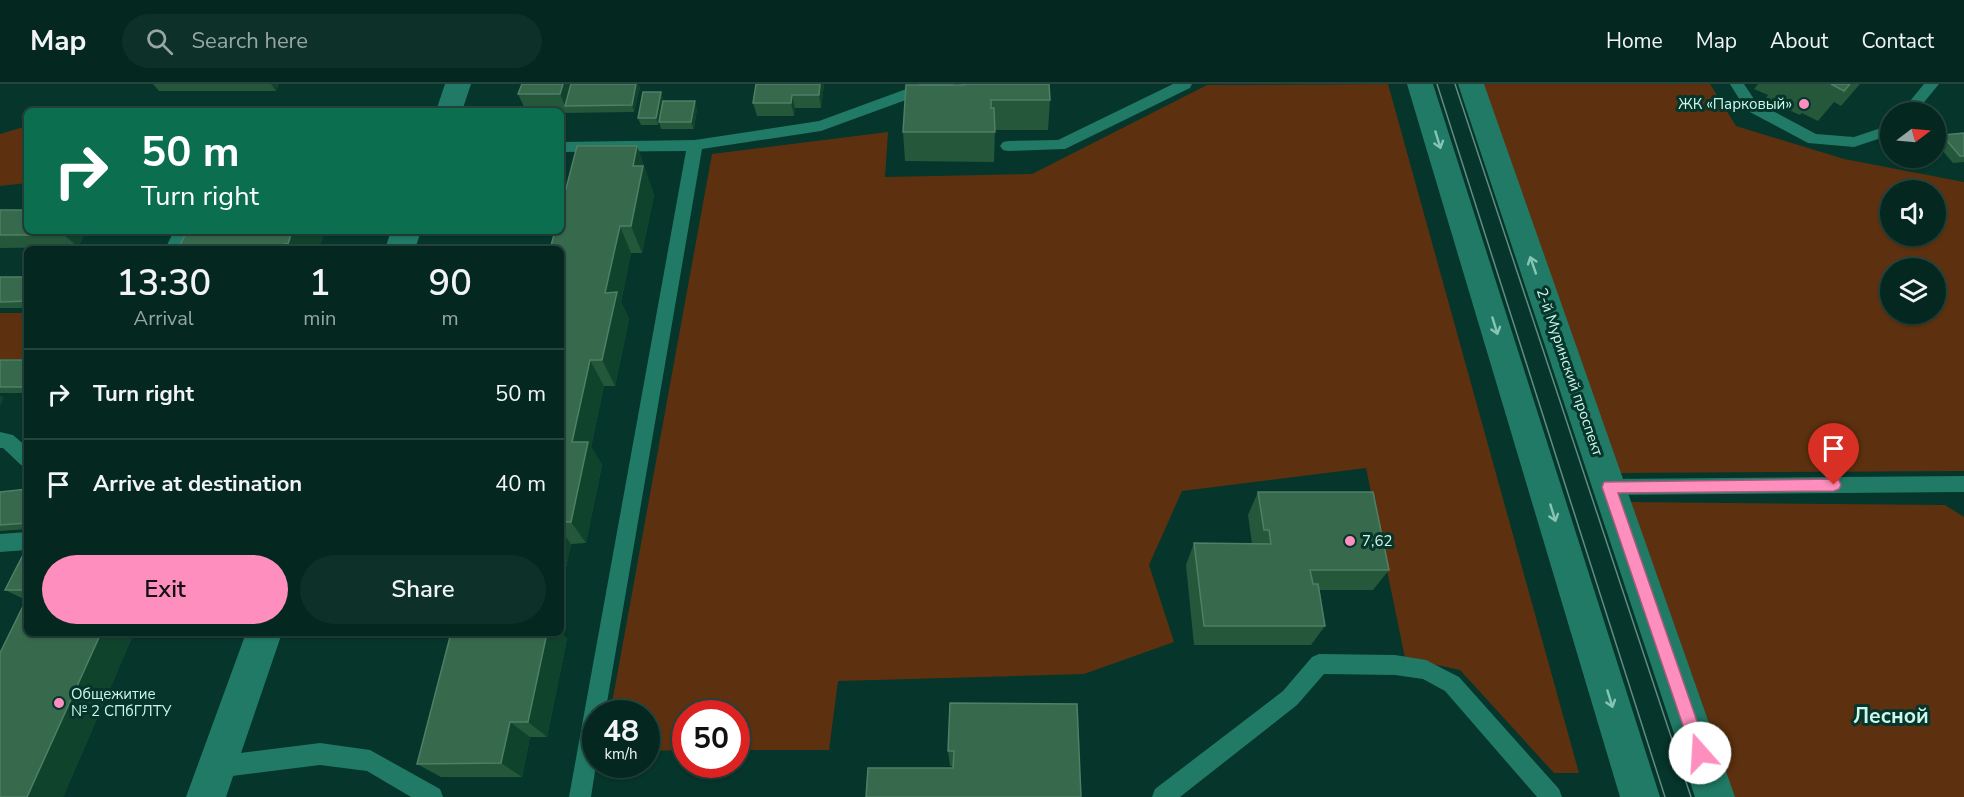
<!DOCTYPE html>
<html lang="en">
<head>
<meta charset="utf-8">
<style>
	:root { --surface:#042820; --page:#0d3029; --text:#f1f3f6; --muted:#97a6a5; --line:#25443e; --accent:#fe8ebe }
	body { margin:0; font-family:"Nunito Sans",sans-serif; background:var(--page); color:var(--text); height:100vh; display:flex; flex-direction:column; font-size:22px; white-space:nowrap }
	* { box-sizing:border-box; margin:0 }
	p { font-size:20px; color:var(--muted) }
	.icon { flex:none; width:33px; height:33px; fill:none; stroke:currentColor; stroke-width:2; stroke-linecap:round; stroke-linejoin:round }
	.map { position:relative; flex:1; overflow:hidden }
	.sheet { position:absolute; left:24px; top:162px; width:540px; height:390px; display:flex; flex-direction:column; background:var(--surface); border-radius:9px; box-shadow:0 2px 4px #0004,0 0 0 2px var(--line) }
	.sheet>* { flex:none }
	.banner { position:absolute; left:24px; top:24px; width:540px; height:126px; border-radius:9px; box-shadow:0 2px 4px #0004,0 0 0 2px var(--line); background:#0b6e4f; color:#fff; overflow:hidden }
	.needle { width:39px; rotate:74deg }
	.buttons { position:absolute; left:1880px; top:18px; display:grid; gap:12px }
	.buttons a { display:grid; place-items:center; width:66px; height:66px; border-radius:50%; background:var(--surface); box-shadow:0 2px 4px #0004,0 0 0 2px var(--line); font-size:30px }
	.speed { position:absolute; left:582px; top:616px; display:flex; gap:12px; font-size:30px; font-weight:700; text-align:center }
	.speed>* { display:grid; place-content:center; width:78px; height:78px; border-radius:50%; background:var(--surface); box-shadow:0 2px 4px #0004,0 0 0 2px var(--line); line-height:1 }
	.speed small { font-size:15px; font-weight:400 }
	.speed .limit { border:9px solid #d22; background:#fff; color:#111 }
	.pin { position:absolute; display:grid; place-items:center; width:51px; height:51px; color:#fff; margin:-62px -26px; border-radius:50% 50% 50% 0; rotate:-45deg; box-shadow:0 0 6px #0007 }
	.pin .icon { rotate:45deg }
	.me { position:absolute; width:66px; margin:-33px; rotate:341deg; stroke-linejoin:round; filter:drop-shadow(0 0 4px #0008) }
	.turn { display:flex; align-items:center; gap:21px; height:126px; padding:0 18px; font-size:27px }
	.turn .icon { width:78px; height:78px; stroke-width:2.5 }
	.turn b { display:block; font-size:42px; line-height:51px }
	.eta { display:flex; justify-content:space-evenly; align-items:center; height:102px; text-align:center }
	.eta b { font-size:36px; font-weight:600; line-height:42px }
	.button { display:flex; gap:12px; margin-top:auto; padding:12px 18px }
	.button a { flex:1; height:69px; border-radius:36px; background:var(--accent); color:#111; font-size:24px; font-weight:600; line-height:69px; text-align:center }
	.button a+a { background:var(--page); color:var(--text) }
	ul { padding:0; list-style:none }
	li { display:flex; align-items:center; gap:18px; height:90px; padding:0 18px; border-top:2px solid var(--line) }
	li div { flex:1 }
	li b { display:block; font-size:22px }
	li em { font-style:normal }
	header { display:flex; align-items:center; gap:36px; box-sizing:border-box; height:84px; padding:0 30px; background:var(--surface); border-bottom:2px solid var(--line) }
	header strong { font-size:28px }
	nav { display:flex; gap:33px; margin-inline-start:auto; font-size:21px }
	.search { width:420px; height:54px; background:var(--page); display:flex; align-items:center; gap:15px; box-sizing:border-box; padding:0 21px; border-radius:33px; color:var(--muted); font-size:22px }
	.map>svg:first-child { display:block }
	.green { fill:#5d310f; fill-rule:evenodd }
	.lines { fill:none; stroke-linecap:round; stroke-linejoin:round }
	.lane { fill:#207a65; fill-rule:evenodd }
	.street { fill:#207a65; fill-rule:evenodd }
	.secondary { fill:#207a65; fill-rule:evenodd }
	.tram { stroke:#608c81; stroke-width:1.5 }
	.wall { fill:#25583a }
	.shaded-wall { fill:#10432c }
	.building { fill:#37694d; stroke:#4f7f65; stroke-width:1.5 }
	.oneway { stroke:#88c4b4 }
	.route { fill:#fe8ebe; stroke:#a55c7c; stroke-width:1.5 }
	.poi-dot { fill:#fe8ebe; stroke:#05352b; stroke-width:2 }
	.labels { text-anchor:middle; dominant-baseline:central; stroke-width:6; stroke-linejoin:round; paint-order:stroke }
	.poi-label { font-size:15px; fill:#cef6e9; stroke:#05352b; text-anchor:start }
	.street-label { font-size:15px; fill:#cef6e9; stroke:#05352b }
	.district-label { font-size:21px; font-weight:bold; fill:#cef6e9; stroke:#05352b }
</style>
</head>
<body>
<header>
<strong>Map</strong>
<div class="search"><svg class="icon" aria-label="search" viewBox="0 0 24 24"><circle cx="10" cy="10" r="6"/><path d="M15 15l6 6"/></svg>Search here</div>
<nav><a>Home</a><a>Map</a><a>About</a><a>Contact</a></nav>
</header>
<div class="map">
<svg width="1964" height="713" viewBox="0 0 1964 713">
	<rect width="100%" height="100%" fill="#05352b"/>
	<g class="green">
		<path d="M1388 0 1579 689H1554L1460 586 1405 574 1366 384 1182 407 1149 481 1174 558 1084 590 838 597 829 666H737L736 630H686L685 666 647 667 646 630H610L712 70 888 48 885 93 1032 90 1207 1Z"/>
		<path d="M1483 0H1710L1736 42 1844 75 1964 98V387L1617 389ZM1890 106H1935V152H1890ZM1890 184H1935V230H1890Z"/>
		<path d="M27 42V99L0 102V50Z"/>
		<rect x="0" y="229" width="27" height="46"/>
		<path d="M1627 418 1945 421 1964 433V713H1732Z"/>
	</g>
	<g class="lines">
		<g class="lane">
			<path d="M920 0H954L952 4 936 5 821 47 702 65 605 630H596V681L591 713H569L686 67 561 68V58L695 56 819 37Z"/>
			<path d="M1173 0H1192L1190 4 1065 65 1008 67 1003 66 1000 62 1003 58 1008 57 1058 56Z"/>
			<path d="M1730 0H1744L1756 18 1816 50 1854 53 1890 41V51L1854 63 1808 59 1746 26Z"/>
			<path d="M1924 0H1939L1916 28H1901Z"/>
			<path d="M174 147H190L181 165H165Z"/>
			<path d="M0 348 13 351 27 363V383L21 381 3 364H0Z"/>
			<path d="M1964 392V408L1609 411 1602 409 1600 403 1602 397 1609 395Z"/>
			<path d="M27 448V466L0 468V450Z"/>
			<path d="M1319 570 1395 571 1426 576 1459 593 1559 705 1562 713H1537L1445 607 1423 595 1395 591 1324 590 1297 621 1180 713H1152L1155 705 1283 607 1312 573Z"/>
			<path d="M320 659 370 666 440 705 443 713H411L367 687 320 681 216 694 208 691 205 683 208 675 216 672Z"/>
		</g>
		<g class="street">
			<path d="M445 0H471L462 27H436Z"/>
			<path d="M391 147H421L415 165H385Z"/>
			<path d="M246 549H282L226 713H186Z"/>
		</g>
		<g class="secondary">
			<path d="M1407 0H1433L1660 713H1620Z"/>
			<path d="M1458 0H1484L1735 713H1695Z"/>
		</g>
		<g class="tram">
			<path d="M1437 0 1665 713"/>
			<path d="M1455 0 1691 713"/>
		</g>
	</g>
	<g class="wall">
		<path d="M153 0H279L276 7H159Z"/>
		<path d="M756 0H824L821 24H795L794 32H757L753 19Z"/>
		<path d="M960 0H1049L1050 16 1048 46H995L994 78 905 77 903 48 960 1Z"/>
		<path d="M1758 0H1860L1841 22 1834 18 1818 37 1802 29 1800 31 1782 23 1766 14 1768 11 1754 5Z"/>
		<path d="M640 3 634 28 561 29V27H526L518 10Z"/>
		<path d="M661 8 663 15V17L697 24 694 45H661L659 38 662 23 658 41H641L638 34Z"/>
		<path d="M1964 49V78L1953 79 1935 58 1942 51Z"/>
		<path d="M637 62 654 111 642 169H631L621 218 629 235 615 302H604L591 363 602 381 586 459 571 460 561 507V165Z"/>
		<path d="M0 126 86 147 78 163 0 164Z"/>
		<path d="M325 147 319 165H184L180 161Z"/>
		<rect x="0" y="193" width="27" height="31"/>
		<rect x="0" y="276" width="27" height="33"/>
		<path d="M27 405V445L0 447V408Z"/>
		<path d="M1258 408 1389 486 1373 506H1319L1325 542 1311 561H1194L1186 481 1194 459 1252 460 1248 431Z"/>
		<path d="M27 463V549H134L63 713H0V569L26 516 5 506Z"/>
		<path d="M561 548 567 555 547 653H530L522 693H441L417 680Z"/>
		<path d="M950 619 1081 713 953 684V682H950L948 667Z"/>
	</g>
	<g class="shaded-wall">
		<path d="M271 0H279L276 7Z"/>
		<path d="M563 0H576L565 22 560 10Z"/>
		<path d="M636 0H638L640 3 634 28 632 21Z"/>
		<path d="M820 0H824L821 24 819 11Z"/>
		<path d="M661 8 663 15 658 41 656 34Z"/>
		<path d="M792 11 795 24 794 32 791 19Z"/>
		<path d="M695 17 697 24 694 45 691 38Z"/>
		<path d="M637 62 654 111 642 169 631 142 633 82Z"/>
		<path d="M620 142 631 169 621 218 629 235 615 302 602 276 605 209Z"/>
		<path d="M66 147H86L78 163 64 151Z"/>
		<path d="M292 147H325L319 165H292L288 160Z"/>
		<path d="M284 160 288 165H282Z"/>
		<path d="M590 276 604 302 591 363 602 381 586 459 571 438 572 358Z"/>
		<path d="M0 311 4 314 0 322Z"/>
		<path d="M561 446 571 460 561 507Z"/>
		<path d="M561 548 567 555 547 653 528 638 545 549Z"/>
		<path d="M101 549H134L63 713H27Z"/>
		<path d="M510 638 530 653 522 693 501 679Z"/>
	</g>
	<g class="building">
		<path d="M522 0H563L560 10H518Z"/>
		<path d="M571 0H636L632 21 565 22Z"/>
		<path d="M756 0H820L819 11H792L791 19H753Z"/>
		<path d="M964 0H1049L1050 16H991V24H994L995 48H903L906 1H964Z"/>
		<path d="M1831 0H1850L1844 7Z"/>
		<path d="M643 8H661L656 34H638Z"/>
		<path d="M663 17H695L691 38H659Z"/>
		<path d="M1964 49V72H1960L1942 51Z"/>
		<path d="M577 62H637L633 82H643L631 142H620L605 209 617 208 609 244 602 276H590L572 358H588L571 438H561V165H550L555 147H561V124Z"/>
		<path d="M0 126H27V147H66L64 151H0Z"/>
		<path d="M187 147H292L288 160H284L282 165H192L194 161H180Z"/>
		<path d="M0 193H27V217L0 218Z"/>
		<rect x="0" y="276" width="27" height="27"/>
		<path d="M27 405V439L0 441V408Z"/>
		<path d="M1258 408H1373L1389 486H1310L1313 500H1318L1325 542H1204L1194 459 1271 460 1269 446H1264Z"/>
		<path d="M27 463V506H5Z"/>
		<path d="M27 514V549H101L27 713H0V569Z"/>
		<path d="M451 549H547L528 638H510L501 679 417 680Z"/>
		<path d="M950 619 1077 620 1081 713H866L868 684H953L954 667H948Z"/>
	</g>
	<defs><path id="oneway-shaft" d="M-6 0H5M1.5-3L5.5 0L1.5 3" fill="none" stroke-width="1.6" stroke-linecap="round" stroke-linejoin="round" transform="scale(1.5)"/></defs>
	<g class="oneway">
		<use href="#oneway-shaft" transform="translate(1438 56) rotate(73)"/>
		<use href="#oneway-shaft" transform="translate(1533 181) rotate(-109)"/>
		<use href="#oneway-shaft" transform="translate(1495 242) rotate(73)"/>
		<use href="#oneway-shaft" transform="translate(1553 429) rotate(73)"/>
		<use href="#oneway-shaft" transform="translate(1610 615) rotate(73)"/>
	</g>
	<path class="route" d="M1834 395 1839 396 1841 401 1839 405 1834 407 1618 409 1708 669 1706 674 1700 677 1694 674 1602 403 1604 398Z"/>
	<g class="poi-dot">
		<circle cx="1804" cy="20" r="6"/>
		<circle cx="1350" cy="457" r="6"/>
		<circle cx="59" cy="619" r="6"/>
	</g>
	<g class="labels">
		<g class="poi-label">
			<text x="1792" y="20" text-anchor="end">ЖК «Парковый»</text>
			<text x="1362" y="457">7,62</text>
			<text x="71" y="610">Общежитие<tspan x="71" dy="17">№ 2 СПбГЛТУ</tspan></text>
		</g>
		<g class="street-label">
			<text transform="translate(1570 288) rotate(71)">2-й Муринский проспект</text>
		</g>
		<g class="district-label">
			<text x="1891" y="632">Лесной</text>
		</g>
	</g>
</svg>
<div class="buttons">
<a><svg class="needle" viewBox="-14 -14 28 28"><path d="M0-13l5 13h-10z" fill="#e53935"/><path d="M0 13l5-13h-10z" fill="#97a6a5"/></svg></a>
<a><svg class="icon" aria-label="sound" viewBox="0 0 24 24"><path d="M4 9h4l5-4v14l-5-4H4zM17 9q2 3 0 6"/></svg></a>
<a><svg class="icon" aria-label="layers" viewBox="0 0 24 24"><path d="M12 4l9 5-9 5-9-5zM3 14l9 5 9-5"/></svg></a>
</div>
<div class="speed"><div>48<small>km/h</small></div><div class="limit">50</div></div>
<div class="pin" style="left:1834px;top:401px;background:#d93025"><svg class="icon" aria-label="arrive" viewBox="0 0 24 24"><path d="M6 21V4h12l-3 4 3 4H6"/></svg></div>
<svg class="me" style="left:1700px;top:669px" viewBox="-20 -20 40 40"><circle r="19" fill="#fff"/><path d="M0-13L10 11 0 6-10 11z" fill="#fe8ebe"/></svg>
<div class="banner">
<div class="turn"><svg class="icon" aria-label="right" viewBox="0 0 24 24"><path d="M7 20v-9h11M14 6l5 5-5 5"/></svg><div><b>50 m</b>Turn right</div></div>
</div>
<section class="sheet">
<div class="eta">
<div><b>13:30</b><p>Arrival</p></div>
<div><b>1</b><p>min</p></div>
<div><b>90</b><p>m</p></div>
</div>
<ul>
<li><svg class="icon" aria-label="right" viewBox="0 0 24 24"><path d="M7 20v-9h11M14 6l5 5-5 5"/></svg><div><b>Turn right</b></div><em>50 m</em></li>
<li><svg class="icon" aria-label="arrive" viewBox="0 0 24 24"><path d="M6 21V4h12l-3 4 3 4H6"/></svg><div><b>Arrive at destination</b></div><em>40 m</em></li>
</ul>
<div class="button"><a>Exit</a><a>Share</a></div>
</section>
</div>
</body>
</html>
